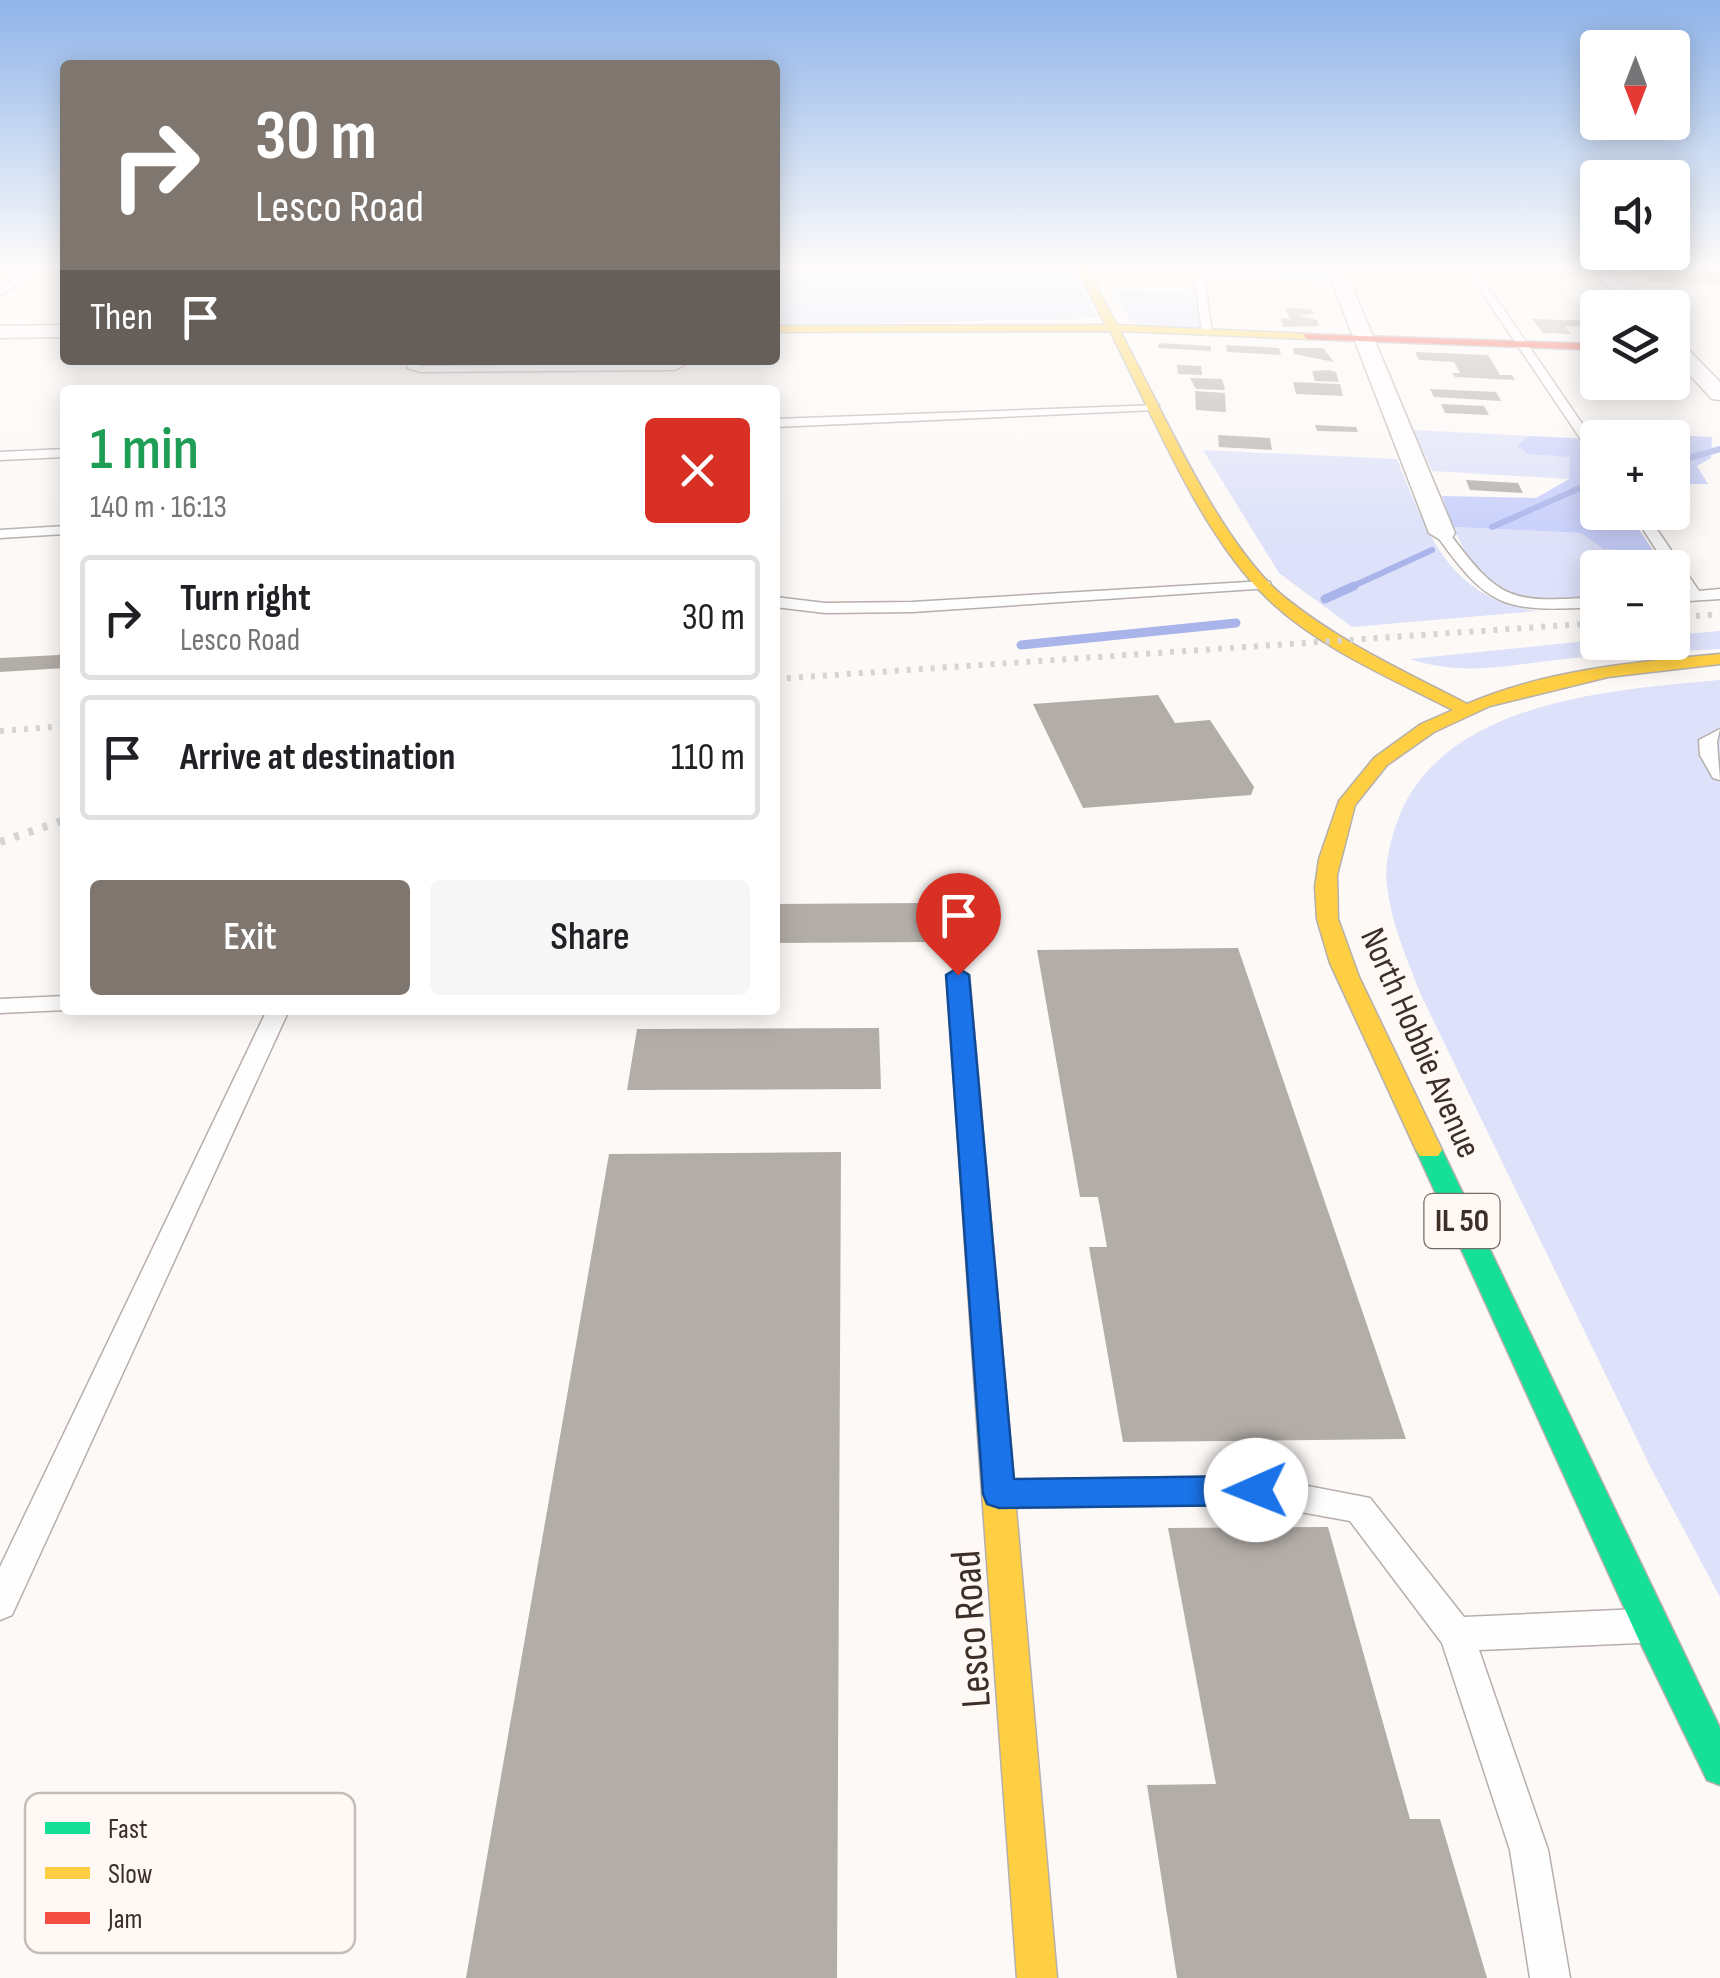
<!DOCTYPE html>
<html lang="en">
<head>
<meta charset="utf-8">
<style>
	:root { --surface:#fff; --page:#f6f6f6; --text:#202124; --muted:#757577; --line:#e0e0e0; --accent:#7f7670 }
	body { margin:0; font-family:"Sofia Sans Condensed",sans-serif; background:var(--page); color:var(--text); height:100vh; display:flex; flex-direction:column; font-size:38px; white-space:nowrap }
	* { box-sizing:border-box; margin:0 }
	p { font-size:32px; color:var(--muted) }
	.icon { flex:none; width:55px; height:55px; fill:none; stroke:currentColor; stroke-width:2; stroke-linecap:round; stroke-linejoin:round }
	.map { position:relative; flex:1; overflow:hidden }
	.drawer { position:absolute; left:60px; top:385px; width:720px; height:630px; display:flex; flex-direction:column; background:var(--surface); border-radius:10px; box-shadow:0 5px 25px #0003 }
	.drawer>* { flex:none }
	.hud { position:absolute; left:60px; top:60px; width:720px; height:305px; border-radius:10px; box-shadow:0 5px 25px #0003; background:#7f7670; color:#fff; overflow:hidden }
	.needle { width:65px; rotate:180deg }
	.controls { position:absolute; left:1580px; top:30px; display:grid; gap:20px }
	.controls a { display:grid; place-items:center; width:110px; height:110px; border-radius:10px; background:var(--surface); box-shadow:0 5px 25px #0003; font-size:50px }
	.pin { position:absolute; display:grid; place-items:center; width:85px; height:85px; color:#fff; margin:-102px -42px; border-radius:50% 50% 50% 0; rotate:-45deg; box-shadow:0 0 10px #0007 }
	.pin .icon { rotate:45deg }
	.me { position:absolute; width:110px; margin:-55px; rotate:269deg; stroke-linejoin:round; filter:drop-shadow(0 0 8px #0008) }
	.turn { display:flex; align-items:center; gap:35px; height:210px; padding:0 30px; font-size:45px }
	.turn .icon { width:130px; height:130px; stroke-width:2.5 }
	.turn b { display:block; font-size:70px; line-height:85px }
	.then { display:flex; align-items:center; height:95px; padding:0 30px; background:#0003; gap:20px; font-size:38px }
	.round { display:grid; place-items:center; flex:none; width:105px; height:105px; border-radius:10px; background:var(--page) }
	.summary { display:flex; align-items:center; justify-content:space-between; height:170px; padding:0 30px }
	h1 { font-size:60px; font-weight:600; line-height:75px; color:#1e9e55 }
	.cta { display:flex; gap:20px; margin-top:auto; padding:20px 30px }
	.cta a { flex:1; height:115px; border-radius:10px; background:var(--accent); color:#fff; font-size:40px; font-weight:600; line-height:115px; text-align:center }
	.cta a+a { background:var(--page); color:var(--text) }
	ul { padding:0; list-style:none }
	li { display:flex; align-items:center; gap:30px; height:125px; margin:0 20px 15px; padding:0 10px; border:5px solid var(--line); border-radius:10px }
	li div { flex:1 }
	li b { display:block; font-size:38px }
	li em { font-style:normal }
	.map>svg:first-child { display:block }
	.green { fill:#dde1f9 }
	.forest { fill:#c7cffb }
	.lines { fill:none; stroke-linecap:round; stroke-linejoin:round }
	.stream-far1 { stroke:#a9b4ea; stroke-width:6 }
	.stream { stroke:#a9b4ea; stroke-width:9 }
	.building { fill:#b3ada8 }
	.lane-casing { stroke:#b6afab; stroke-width:3 }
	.street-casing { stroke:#b6afab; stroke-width:3 }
	.fast-casing { stroke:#b6afab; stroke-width:3 }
	.slow-casing { stroke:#b6afab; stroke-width:3 }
	.jam-casing { stroke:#b6afab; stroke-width:3 }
	.lane { fill:#fffefe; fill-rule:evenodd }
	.street { fill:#fffefe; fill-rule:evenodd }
	.fast { fill:#16e098; fill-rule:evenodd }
	.slow { fill:#ffcf43; fill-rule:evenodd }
	.jam { fill:#f24e42; fill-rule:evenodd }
	.rail-far1 { stroke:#d7d5d4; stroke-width:6; stroke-dasharray:4 8; stroke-linecap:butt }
	.rail { stroke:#d7d5d4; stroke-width:8; stroke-dasharray:5 10; stroke-linecap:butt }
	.route { fill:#1a73e8; stroke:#114b97; stroke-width:2.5 }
	.labels { text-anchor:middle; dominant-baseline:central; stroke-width:10; stroke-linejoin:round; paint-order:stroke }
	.shield { fill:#fff8f4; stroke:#766b64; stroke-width:2.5 }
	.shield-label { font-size:32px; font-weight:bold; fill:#3b2f27 }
	.street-label { font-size:35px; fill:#3b2f27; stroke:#fff8f4 }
	.near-street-label { font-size:42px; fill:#3b2f27; stroke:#fff8f4 }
	.key { fill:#fff8f4; stroke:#c4bcb6; stroke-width:2.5 }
	.key-label { font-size:28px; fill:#3b2f27 }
</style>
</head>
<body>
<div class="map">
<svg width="1720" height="1978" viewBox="0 0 1720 1978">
	<rect width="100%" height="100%" fill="#fcf9f7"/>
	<g class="green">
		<path d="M775 269H1071L1098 318 775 326Z"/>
		<path d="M1203 269H1324L1329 281 1205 276Z"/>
		<path d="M1112 290 1196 294 1201 329 1132 323Z"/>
		<path d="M1413 430 1529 436 1518 446 1571 456 1569 479 1432 471Z"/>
		<path d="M1203 450 1397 459C1427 533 1448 598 1537 611L1352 627 1279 573Z"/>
		<path d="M1453 527 1581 533 1603 549 1654 552 1664 567 1598 568 1597 598C1522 603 1487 605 1453 527Z"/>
		<path d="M1720 631V649C1666 652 1611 653 1556 660 1505 666 1461 676 1410 659L1597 640 1672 642 1673 635Z"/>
		<path d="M1720 680V1597L1652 1470 1421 995C1407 959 1391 923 1387 885 1384 866 1390 843 1396 825 1437 701 1611 690 1720 680Z"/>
	</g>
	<path class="forest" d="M1591 431 1712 437 1711 458 1697 466 1708 484H1673L1672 438H1598V512L1628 513 1654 552 1603 549 1581 533 1453 527 1442 496 1536 498 1569 479 1570 457 1529 454 1517 446 1529 436 1595 439Z"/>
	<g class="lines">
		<g class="stream-far1">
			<path d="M1672 463 1720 449"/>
			<path d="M1492 527 1598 480"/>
			<path d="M1349 588 1432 550"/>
		</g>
		<g class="stream">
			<path d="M1325 599 1354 586"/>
			<path d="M1021 645 1236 623"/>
		</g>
	</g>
	<g class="building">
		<path d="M1636 269H1714L1720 274V285L1649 282Z"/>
		<path d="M1285 308 1312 309 1313 314 1299 315 1317 320 1319 326 1283 327 1281 318 1290 319Z"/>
		<path d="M1532 319 1598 321V338L1589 327 1565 326 1571 334 1543 333Z"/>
		<path d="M1159 343 1211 346V351L1158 348Z"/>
		<path d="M1226 345 1279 348 1281 355 1227 352Z"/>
		<path d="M1293 348H1323L1334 362 1294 354Z"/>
		<path d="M1415 352 1488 355 1500 375H1512L1515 380 1455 377 1452 373H1460L1454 362 1419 360Z"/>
		<path d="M1177 365 1201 366 1202 375 1178 374Z"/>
		<path d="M1329 370 1336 372 1339 382 1315 381 1312 371Z"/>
		<path d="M1190 378 1222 379 1225 390 1196 389Z"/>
		<path d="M1293 382 1340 384 1343 396 1296 394Z"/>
		<path d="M1629 383 1678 385 1689 397 1638 395Z"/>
		<path d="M1430 389 1496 392 1501 401 1434 397Z"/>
		<path d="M1195 391 1225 393 1226 412 1196 410Z"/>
		<path d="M1441 404 1484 406 1489 415 1445 413Z"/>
		<path d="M1315 425 1356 427 1358 432 1317 431Z"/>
		<path d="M1218 435 1270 438 1272 450 1219 447Z"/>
		<path d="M1466 480 1518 483 1523 493 1470 490Z"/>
		<path d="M65 644V668L0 672V658L59 655Z"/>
		<path d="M1158 695 1175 723 1210 720 1254 787 1251 795 1083 808 1033 704Z"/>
		<path d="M925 903 927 942 775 943V904Z"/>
		<path d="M1238 948 1406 1439 1123 1442 1089 1247H1107L1098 1197H1080L1037 950Z"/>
		<path d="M879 1028 881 1089 627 1090 637 1029Z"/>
		<path d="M841 1152 837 1978H466L609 1154Z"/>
		<path d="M1328 1527 1410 1819H1440L1487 1978H1177L1147 1785 1216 1784 1168 1528Z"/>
	</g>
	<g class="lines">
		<g class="lane-casing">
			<g id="lane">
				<path d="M1193 269H1203L1212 332 1207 335 1202 332Z"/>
				<path d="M1466 269H1476L1592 438 1590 441H1582Z"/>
				<path d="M0 270 30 277 0 295V288L16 278 0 276Z"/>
				<path d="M409 360H419L417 364 422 366 673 364 693 360 675 370 421 372 407 368Z"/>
				<path d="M1159 405 1155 410 775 427V419Z"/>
				<path d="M65 449V457L0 460V452Z"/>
				<path d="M1632 512H1645L1699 591 1720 589V599L1672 602V592H1685L1672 568H1668Z"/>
				<path d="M65 526V534L0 538V530Z"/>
				<path d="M1437 530H1447C1500 602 1510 603 1598 597V607C1505 612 1489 610 1435 533Z"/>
				<path d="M1265 581 1270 582V588L912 612 825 613 775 607V597L825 603 912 602Z"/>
				<path d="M1720 729 1717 742 1720 780 1713 778 1700 755 1699 740Z"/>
				<path d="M65 996 66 1010 0 1013V999Z"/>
				<path d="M267 1010H289L12 1615 0 1620V1567Z"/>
				<path d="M1256 1476 1370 1498 1464 1617 1639 1609 1651 1614 1656 1626 1651 1638 1639 1643 1479 1650 1548 1850 1570 1978H1530L1510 1850 1442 1643 1350 1521 1256 1504 1008 1508 997 1504 992 1494 997 1484 1008 1480Z"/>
			</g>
		</g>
		<g class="street-casing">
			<g id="street">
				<path d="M1327 269H1345L1455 533 1451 539 1442 541 1429 533Z"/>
				<path d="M1592 269H1611L1647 308H1627Z"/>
				<path d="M65 325V337L0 338V326Z"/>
				<path d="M1672 338 1679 340 1720 382V400L1712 399 1672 356Z"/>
			</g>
		</g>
		<g class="fast-casing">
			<g id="fast">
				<path d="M958 968 969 975 1011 1451 1006 1461 995 1465 984 1461 979 1451 947 975Z"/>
				<path d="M1429 1141 1438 1144 1442 1150 1720 1728V1785L1707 1780 1638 1638 1416 1150 1420 1144Z"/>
			</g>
		</g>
		<g class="slow-casing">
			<g id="slow">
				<path d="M1077 269H1087L1117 325 1311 334 1307 339 1120 331C1162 409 1218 541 1283 596 1339 642 1404 671 1467 704 1545 670 1636 662 1720 654V664L1608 677 1490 706 1434 732 1387 765 1355 805 1337 875 1338 919 1359 977 1442 1150 1438 1156H1420L1416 1150 1330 963 1317 919 1315 887 1319 859 1339 801 1374 758 1421 724 1453 710C1391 678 1321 649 1269 600 1200 534 1154 417 1110 331L775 332V326L1106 325Z"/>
				<path d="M995 1437 1006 1441 1011 1451 1057 1978H1017L979 1451 984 1441Z"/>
			</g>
		</g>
		<g class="jam-casing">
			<path id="jam" d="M1303 334 1598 344V350L1307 339Z"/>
		</g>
		<use href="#lane" class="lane"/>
		<use href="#street" class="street"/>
		<use href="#fast" class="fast"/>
		<use href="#slow" class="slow"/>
		<use href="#jam" class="jam"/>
		<g class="rail-far1">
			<path d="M1672 618 1720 614"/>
			<path d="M775 679 1598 623"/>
			<path d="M0 731 65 726"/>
		</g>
		<path class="rail" d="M0 842 65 820"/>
	</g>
	<linearGradient id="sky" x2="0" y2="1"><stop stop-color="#8fb4e9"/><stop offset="0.49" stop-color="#fefcfb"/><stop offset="1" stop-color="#fefcfb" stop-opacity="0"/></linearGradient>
	<rect width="1720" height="546" fill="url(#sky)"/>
	<path class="route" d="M958 968 969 975 1014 1479 1256 1476 1267 1480 1272 1490 1267 1500 1256 1505 999 1508 987 1504 983 1494 946 975Z"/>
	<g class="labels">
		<rect class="shield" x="1424.5" y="1194" width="75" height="54" rx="8"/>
		<g class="shield-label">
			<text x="1462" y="1221">IL 50</text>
		</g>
		<g class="street-label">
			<text transform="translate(1420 1043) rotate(66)">North Hobbie Avenue</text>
		</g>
		<g class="near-street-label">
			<text transform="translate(972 1629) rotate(-94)">Lesco Road</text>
		</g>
	</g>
	<rect x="25" y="1793" width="330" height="160" rx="15" class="key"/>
	<rect x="45" y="1822" width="45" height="12" fill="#16e098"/>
	<rect x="45" y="1867" width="45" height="12" fill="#ffcf43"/>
	<rect x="45" y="1912" width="45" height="12" fill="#f24e42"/>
	<g class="key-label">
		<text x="108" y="1838">Fast</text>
		<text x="108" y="1883">Slow</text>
		<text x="108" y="1928">Jam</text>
	</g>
</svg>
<div class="controls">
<a><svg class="needle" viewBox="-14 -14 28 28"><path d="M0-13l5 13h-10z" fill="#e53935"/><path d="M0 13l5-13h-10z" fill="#757577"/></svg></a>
<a><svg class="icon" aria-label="sound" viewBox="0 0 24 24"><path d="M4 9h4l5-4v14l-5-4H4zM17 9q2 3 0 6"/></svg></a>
<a><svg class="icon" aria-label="layers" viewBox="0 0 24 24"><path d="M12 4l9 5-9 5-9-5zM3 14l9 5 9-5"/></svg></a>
<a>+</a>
<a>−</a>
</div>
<div class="pin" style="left:958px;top:975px;background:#d93025"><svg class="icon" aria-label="arrive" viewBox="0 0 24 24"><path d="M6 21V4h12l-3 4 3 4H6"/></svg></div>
<svg class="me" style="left:1256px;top:1490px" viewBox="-20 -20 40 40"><circle r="19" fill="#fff"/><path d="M0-13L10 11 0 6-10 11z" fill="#1a73e8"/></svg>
<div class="hud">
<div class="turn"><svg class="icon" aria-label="right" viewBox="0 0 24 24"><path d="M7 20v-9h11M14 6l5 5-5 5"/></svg><div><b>30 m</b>Lesco Road</div></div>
<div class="then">Then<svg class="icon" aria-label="arrive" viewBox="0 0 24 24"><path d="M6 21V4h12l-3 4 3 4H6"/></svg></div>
</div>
<section class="drawer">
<div class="summary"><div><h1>1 min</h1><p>140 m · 16:13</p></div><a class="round" style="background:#d93025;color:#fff"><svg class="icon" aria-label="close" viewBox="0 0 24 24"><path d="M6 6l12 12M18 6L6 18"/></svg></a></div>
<ul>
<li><svg class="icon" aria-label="right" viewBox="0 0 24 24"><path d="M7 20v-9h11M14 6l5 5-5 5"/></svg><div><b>Turn right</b><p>Lesco Road</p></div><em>30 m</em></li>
<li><svg class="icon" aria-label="arrive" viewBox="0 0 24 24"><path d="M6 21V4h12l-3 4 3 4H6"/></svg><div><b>Arrive at destination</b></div><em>110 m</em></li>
</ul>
<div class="cta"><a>Exit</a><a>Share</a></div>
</section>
</div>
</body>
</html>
